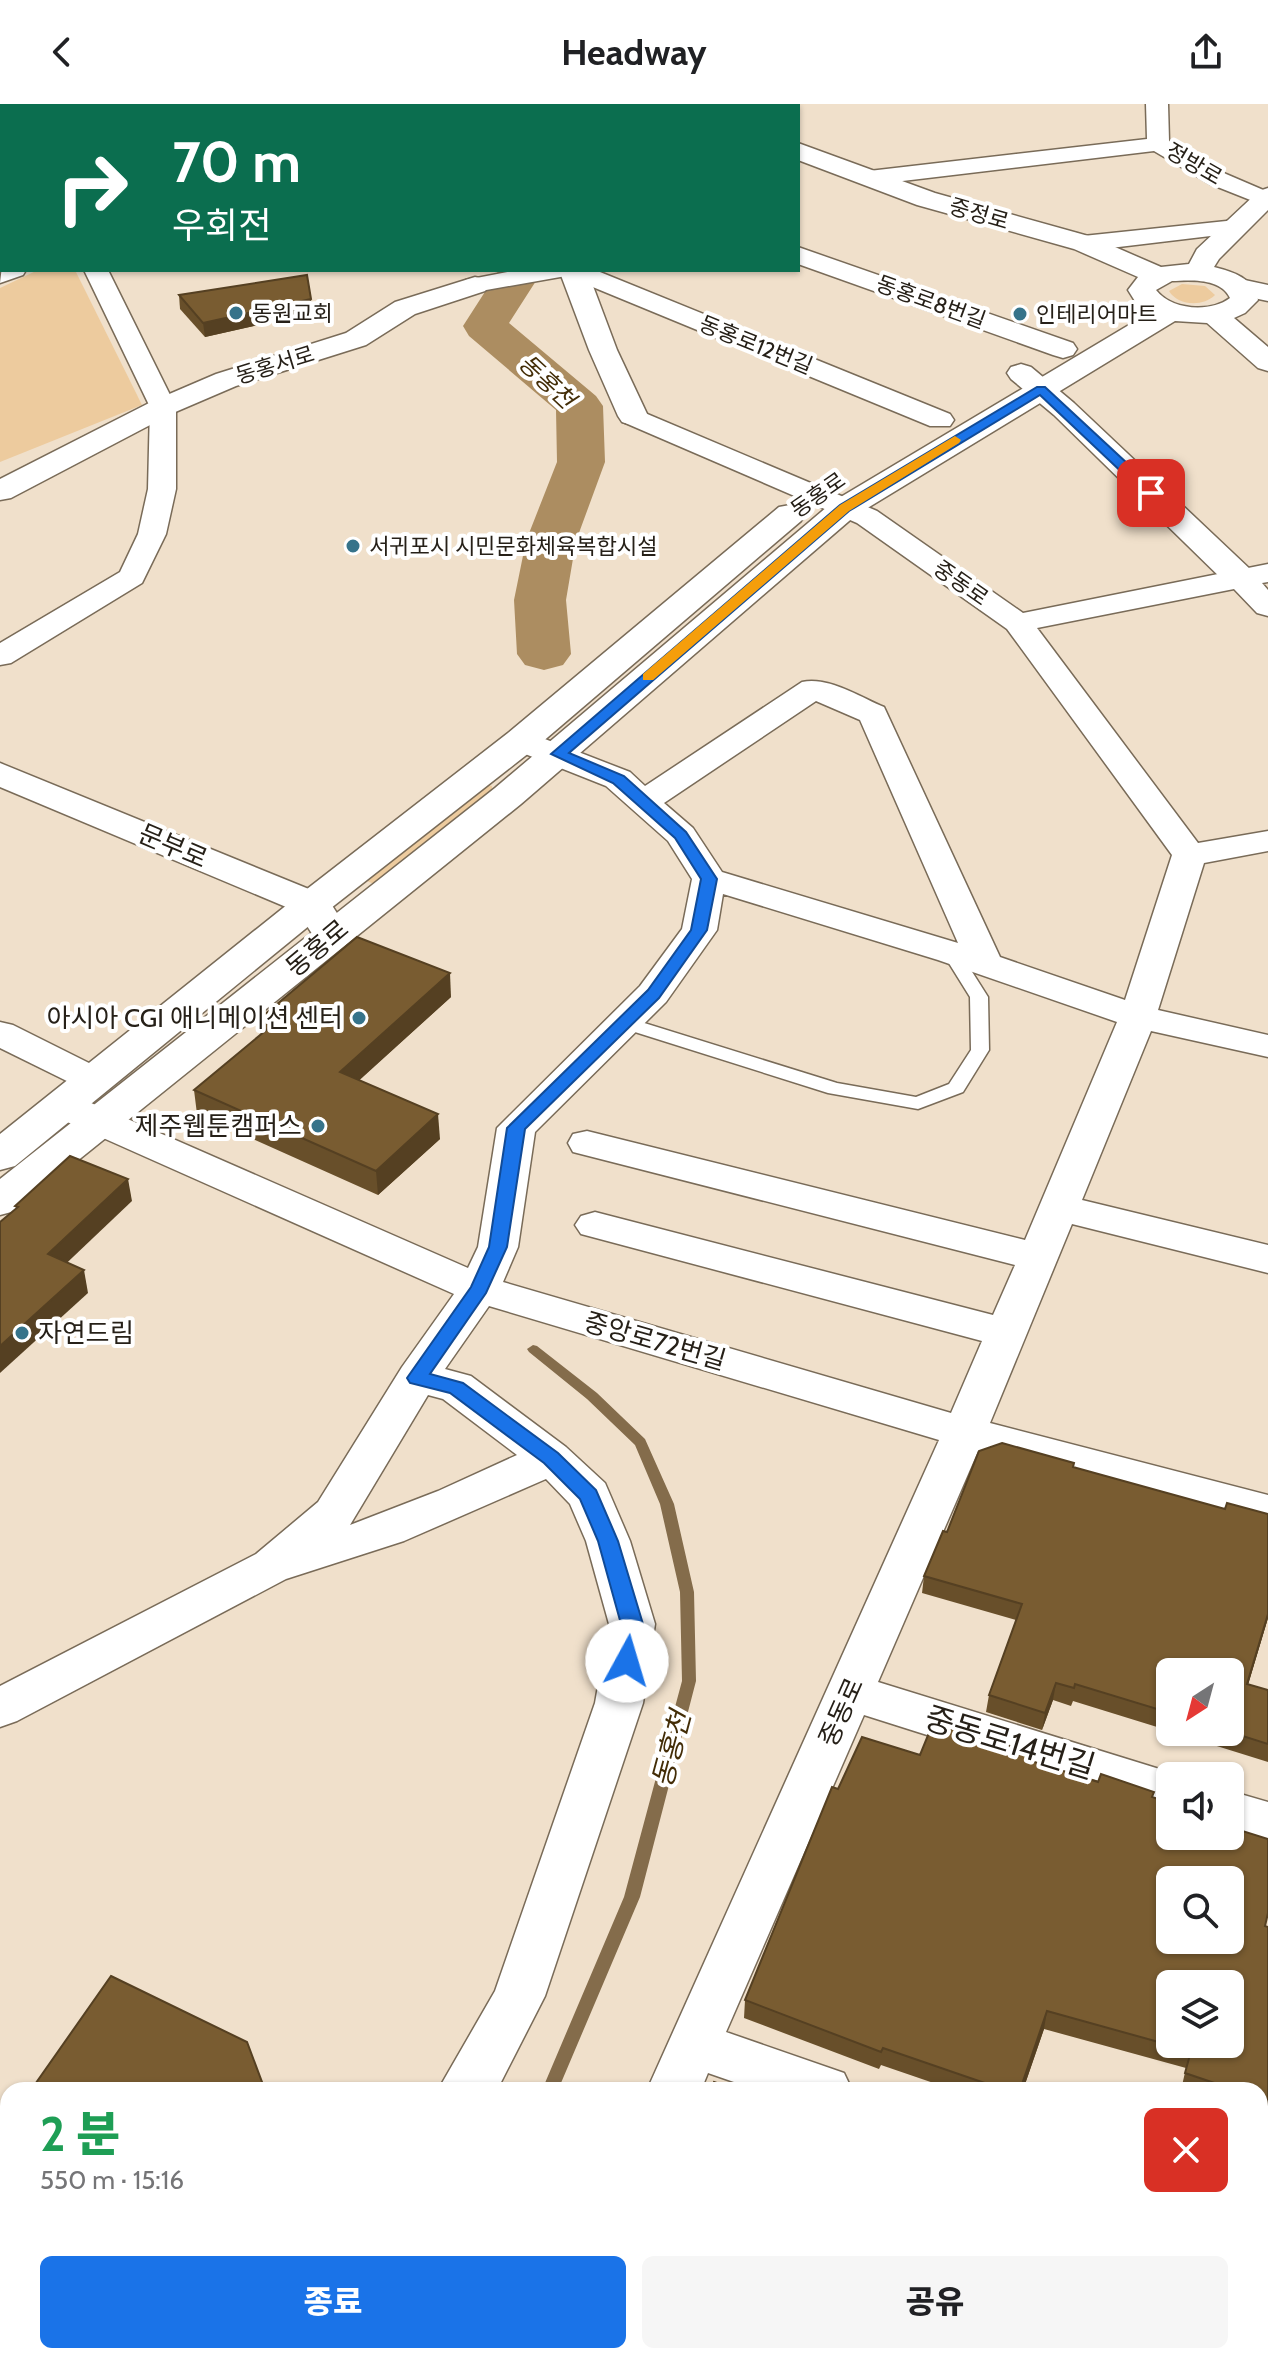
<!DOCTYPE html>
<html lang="ko">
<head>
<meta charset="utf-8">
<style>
	:root { --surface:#fff; --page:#f6f6f6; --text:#202124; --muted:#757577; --accent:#1a73e8 }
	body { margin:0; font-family:Cabin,"Noto Sans KR",sans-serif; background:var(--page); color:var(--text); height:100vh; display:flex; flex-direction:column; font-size:30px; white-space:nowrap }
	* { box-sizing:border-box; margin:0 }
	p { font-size:26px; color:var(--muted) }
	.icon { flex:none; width:44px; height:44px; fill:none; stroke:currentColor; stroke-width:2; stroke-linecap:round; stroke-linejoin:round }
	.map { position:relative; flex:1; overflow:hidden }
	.side { position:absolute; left:0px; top:1978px; width:1268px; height:282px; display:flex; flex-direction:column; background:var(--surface); border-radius:24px 24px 0 0; box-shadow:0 2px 6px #0004 }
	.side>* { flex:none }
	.guide { position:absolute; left:0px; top:0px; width:800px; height:168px; box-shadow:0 2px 6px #0004; background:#0b6e4f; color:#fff; overflow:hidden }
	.needle { width:52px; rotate:216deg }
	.buttons { position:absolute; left:1156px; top:1554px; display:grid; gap:16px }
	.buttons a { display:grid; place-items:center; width:88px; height:88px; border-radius:12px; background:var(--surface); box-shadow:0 2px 6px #0004; font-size:40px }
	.pin { position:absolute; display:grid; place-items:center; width:68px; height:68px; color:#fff; margin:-34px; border-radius:16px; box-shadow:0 4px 12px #0006 }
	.me { position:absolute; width:88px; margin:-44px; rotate:6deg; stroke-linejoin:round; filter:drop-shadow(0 0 6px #0008) }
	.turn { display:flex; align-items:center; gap:28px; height:168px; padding:0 40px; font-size:36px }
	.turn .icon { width:104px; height:104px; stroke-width:2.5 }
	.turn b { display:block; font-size:56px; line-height:68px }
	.round { display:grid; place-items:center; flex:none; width:84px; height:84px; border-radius:12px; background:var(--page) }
	.overview { display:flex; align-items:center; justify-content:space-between; height:136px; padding:0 40px }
	h1 { font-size:48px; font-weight:800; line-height:60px; color:#1e9e55 }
	.cta { display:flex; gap:16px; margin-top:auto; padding:16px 40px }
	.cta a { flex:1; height:92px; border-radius:12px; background:var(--accent); color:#fff; font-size:32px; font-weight:800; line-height:92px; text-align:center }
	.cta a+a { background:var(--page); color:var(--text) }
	header { display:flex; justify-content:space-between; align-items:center; height:104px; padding:0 40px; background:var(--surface); font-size:36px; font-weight:800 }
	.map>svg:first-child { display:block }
	.green { fill:#edcb9e }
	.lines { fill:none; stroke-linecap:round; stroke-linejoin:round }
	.stream { fill:#846c4b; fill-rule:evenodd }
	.river { fill:#ac8d61; fill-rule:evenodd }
	.service-casing { stroke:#796b58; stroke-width:3 }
	.minor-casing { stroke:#796b58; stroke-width:3 }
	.tertiary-casing { stroke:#796b58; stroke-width:3 }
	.secondary-casing { stroke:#796b58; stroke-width:3 }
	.service { fill:#fff; fill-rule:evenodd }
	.minor { fill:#fff; fill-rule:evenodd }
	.tertiary { fill:#fff; fill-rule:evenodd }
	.secondary { fill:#fff; fill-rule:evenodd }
	.wall { fill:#684f2a }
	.shaded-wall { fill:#554022 }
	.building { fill:#795c31; stroke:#554022; stroke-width:2; fill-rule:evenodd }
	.route { fill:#1a73e8; stroke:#114b97; stroke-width:2 }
	.slow { fill:#f59e0b }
	.poi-dot { fill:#36738a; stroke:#fff; stroke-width:3 }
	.labels { text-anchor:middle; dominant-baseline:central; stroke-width:8; stroke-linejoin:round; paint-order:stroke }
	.far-street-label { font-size:22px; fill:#262018; stroke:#fff }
	.far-poi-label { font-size:22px; fill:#262018; stroke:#fff; text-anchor:start }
	.far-water-label { font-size:24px; font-style:italic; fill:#432d07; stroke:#fff }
	.street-label { font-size:26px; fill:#262018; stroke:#fff }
	.poi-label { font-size:26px; fill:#262018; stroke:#fff; text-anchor:end }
	.water-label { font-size:28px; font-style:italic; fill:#432d07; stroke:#fff }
	.near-street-label { font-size:32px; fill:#262018; stroke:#fff }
</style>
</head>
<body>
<header><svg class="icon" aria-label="back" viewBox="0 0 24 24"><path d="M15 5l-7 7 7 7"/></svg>Headway<svg class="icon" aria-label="share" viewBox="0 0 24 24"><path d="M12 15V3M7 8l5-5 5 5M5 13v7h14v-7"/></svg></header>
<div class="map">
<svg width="1268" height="2259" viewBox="0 0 1268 2259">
	<rect width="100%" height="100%" fill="#f0e0cb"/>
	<g class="green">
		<path d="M38 166H75L142 301 0 358V184Z"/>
		<path d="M1182 180 1205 182 1215 191C1203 203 1178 202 1169 187Z"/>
		<path d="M487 681 492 682V686L374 780 367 777Z"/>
	</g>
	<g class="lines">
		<g class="stream">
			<path d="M533 1241 537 1242 597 1289 645 1335 674 1400 694 1488 696 1577 640 1793 558 1986H542L624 1793 682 1577 680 1488 660 1400 635 1341 587 1295 529 1248 527 1245Z"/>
			<path d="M256 2252H279L275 2259H252Z"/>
		</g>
		<g class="river">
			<path d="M479 0H520L521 2H480Z"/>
			<path d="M499 166H543L509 219 596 292 603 302 605 358 576 437 566 496 571 550 563 561 544 566 525 561 517 550 514 496 526 437 557 358 556 306 469 232 463 222Z"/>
		</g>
		<g class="service-casing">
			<path id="service" d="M951 843 957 844 988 893 989 946 963 988 918 1005 828 989 619 923 616 919 625 913 837 979 916 993 949 980 971 946 970 893 942 848Z"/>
		</g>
		<g class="minor-casing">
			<g id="minor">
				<rect x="75" y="0" width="22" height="2"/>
				<path d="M1146 0H1168L1169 37 1226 70 1268 88V103L1210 80 1154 47 869 81 861 79 857 74 861 69 869 67 1147 35Z"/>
				<path d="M1236 116 1244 118 1248 123 1244 128 1102 145 1074 144 1071 139 1074 134 1083 132Z"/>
				<path d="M2 162V166H26L23 171 0 179Z"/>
				<path d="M84 166H108L176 303V385L166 430 142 479 11 559 0 561V539L120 468 138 430 148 385 150 303Z"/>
				<path d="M518 166H595L950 310 954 316 950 322H930L566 172 475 188 466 186 463 181 466 176Z"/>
				<path d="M633 304 877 407 1023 509 1268 460V478L1262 479 1268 486V512L1257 509 1234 485 1037 524 1198 739 1268 727V747L1204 759 1158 906 1268 931V953L1151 927 1082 1096 1268 1141V1169L1072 1120 990 1319 1268 1391V1423L978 1347 878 1578 1182 1672H1170V1708L864 1611 726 1928 844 1969 852 1986H757L708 1969 701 1986H647L939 1336 489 1202 445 1265 471 1272 566 1343 605 1379 630 1437 655 1520 643 1599 545 1892 497 1986H438L495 1887 595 1599 609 1520 586 1437 570 1400 546 1375 404 1437 286 1475 17 1617 0 1623V1582L256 1450 318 1398 402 1263 454 1190 56 1013 50 1004 56 995 69 992 82 995 468 1164 478 1143 497 1024 640 882 682 825 692 775 668 737 606 682 510 644 505 637 510 630 521 627 532 630 630 668 645 682 802 578C828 572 860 593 884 603L1000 853 1125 896 1172 751 1007 525 857 419 623 318 619 312 623 306ZM816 597 860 616 958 839 722 768 693 724 664 699ZM723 790 938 856 1117 918 1025 1136 587 1027 573 1030 568 1039 573 1048 1015 1161 993 1211 595 1108 581 1112 575 1121 581 1130 982 1237 951 1309 503 1178 518 1143 535 1028 666 898 717 826ZM428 1291 443 1295 517 1351 438 1387 350 1421Z"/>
				<path d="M0 918 13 921 107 968 113 976 107 984 94 988 81 984 0 944Z"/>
				<path d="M1230 1687 1268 1698V1738L1230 1727Z"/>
				<path d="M1260 2111 1268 2113V2165L1260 2163Z"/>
				<path d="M521 2252H579L576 2259H518Z"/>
			</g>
		</g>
		<g class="tertiary-casing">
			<g id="tertiary">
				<path d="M555 0H583L584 2H556Z"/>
				<path d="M798 143 1073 239 1077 245 1073 251 1063 254 1053 251 798 160Z"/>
				<path d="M559 166H587L617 246 648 312 644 318 633 321 622 318 618 312 589 246Z"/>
				<path d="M475 173 485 175 489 181 485 187 415 210 366 241 236 282 173 309 11 394 0 396V375L153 297 216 270 346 229 395 198Z"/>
				<path d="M1240 175 1268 181V197L1230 189 1226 183 1230 177Z"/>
				<path d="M1021 260 1031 263 1074 299 1251 466 1255 473 1251 480 1239 483 1227 480 1054 311 1011 275 1007 269 1011 263Z"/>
				<path d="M0 659 326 792 351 831 346 839 332 843 318 839 298 808 0 683Z"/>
			</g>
		</g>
		<g class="secondary-casing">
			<g id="secondary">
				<path d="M725 0H772L724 2Z"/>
				<path d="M798 39 935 89 1092 133 1161 163 1189 160 1197 145 1259 87 1268 84V106L1219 155 1214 163C1234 168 1253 174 1258 196L1245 209 1234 214 1268 243V267L1258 264 1207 219 1175 217 856 411 521 700 15 1107 0 1111V1075L495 684 834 397 1149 209 1138 202 1128 186 1138 173 1074 145 917 101 798 56ZM1172 177C1191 176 1221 174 1230 194 1210 209 1171 206 1156 186Z"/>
				<path d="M790 401 801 403 806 410 801 417 534 645 326 808 15 1062 0 1066V1030L298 792 508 629 779 403Z"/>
				<path d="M0 2146 8 2148V2208L0 2204Z"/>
				<path d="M165 2252H243L246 2259H168Z"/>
			</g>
		</g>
		<use href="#service" class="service"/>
		<use href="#minor" class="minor"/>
		<use href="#tertiary" class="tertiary"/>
		<use href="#secondary" class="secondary"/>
	</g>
	<g class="wall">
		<path d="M179 191 311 195 312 209 205 233 180 205Z"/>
		<path d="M451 893 359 976 440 1035 378 1091 197 1010 194 986 265 927 264 911Z"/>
		<path d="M1074 1359 1073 1363 1225 1405 1268 1410V1514L1248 1581 1268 1586V1658L1172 1628H1230L1170 1568V1627L1073 1597 1071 1602 1053 1596 1042 1626 986 1608 989 1591 1016 1516 922 1489 924 1472 947 1428Z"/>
		<path d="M1030 1648 1029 1656 1153 1693 1265 1822 1268 1823V2016L1260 2013V1986H1181L1186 1964 1044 1925 1023 1986H954L881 1961 879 1965 744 1914 745 1896 838 1685 920 1651Z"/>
		<path d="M8 2018V2141L0 2139V2027Z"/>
		<path d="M610 2252H1260L1268 2259H626Z"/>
	</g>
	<g class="shaded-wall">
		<path d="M640 0H675L672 2H640Z"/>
		<path d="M311 195 312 209 205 233 203 219Z"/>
		<path d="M450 869 451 893 342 992 340 968Z"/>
		<path d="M438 1010 440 1035 378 1091 376 1067Z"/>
		<path d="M128 1075 132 1097 53 1172 48 1150Z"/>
		<path d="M84 1166 88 1189 0 1269V1242Z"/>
		<path d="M1268 1510V1514L1243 1597 1247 1580Z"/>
		<path d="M1056 1579 1053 1596 1042 1626 1045 1609Z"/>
		<path d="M1047 1907 1044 1925 1023 1986H1020Z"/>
	</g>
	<g class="building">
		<path d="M634 0H641L648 2H633Z"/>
		<path d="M307 171 311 195 203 219 179 191Z"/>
		<path d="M357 833 450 869 340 968 438 1010 376 1067 194 986 277 917 264 911Z"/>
		<path d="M70 1052 128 1075 48 1150 84 1166 0 1242V1118L18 1103 15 1102Z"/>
		<path d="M1002 1339 1074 1359 1073 1363 1225 1405 1227 1399 1268 1410V1510L1247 1580 1268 1586V1640L1230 1628V1568H1170V1609L1075 1580 1074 1584 1056 1579 1045 1609 989 1591 1022 1500 924 1472 943 1427 947 1428 979 1347Z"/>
		<path d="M933 1619 1030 1648 1028 1656 1098 1678 1101 1670 1154 1688 1152 1693 1170 1699V1732H1230V1723L1268 1735V1809L1265 1822 1268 1823V1997L1260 1995V1986H1235L1185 1969 1191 1947 1047 1907 1020 1986H1005L883 1944 881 1948 745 1896 832 1683 838 1685 862 1633 920 1651ZM1170 1776H1230V1836H1170ZM1170 1880H1230V1940H1170Z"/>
		<path d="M111 1872 247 1938 265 1986H31Z"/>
		<path d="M714 1978 736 1986H711Z"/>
		<path d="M8 2018V2114L0 2111V2027Z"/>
		<path d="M1260 2214 1268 2217V2259H672L655 2252H1260Z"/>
	</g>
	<path class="route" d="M1037 283H1045L1156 386V392H1147L1040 291 849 407 569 649 624 672 686 728 717 775 707 826 659 894 525 1025 507 1143 486 1189 430 1270 463 1279 558 1349 596 1386 618 1437 643 1520 635 1563 627 1566 620 1563 617 1557 621 1520 598 1437 580 1395 544 1359 450 1289 410 1279 407 1274 471 1183 489 1143 507 1024 648 886 691 826 701 775 675 734 613 679 551 650 840 401Z"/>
	<path class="slow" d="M955 332 961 336 959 339 849 407 653 576H643V570L840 401Z"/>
	<g class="poi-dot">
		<circle cx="236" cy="209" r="8"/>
		<circle cx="1020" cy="210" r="8"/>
		<circle cx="353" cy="442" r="8"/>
		<circle cx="359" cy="914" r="8"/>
		<circle cx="318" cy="1022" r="8"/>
		<circle cx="22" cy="1229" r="8"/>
	</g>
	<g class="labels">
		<g class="far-street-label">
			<text transform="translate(1194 60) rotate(30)">정방로</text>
			<text transform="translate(979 110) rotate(16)">중정로</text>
			<text transform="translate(931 198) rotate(20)">동홍로8번길</text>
			<text transform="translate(756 241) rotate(22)">동홍로12번길</text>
			<text transform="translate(275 261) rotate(-17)">동홍서로</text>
			<text transform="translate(818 391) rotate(-35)">동홍로</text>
			<text transform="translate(961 479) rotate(35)">중동로</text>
		</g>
		<g class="far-poi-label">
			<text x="252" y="209">동원교회</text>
			<text x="1036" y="210">인테리어마트</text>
			<text x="369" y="442">서귀포시 시민문화체육복합시설</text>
		</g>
		<g class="far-water-label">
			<text transform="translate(547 277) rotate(43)">동홍천</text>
		</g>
		<g class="street-label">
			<text transform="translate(173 742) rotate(23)">문부로</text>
			<text transform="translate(317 844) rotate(-40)">동홍로</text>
			<text transform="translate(655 1237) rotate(16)">중앙로72번길</text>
			<text transform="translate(841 1608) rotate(-66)">중동로</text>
		</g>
		<g class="poi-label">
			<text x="343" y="914">아시아 CGI 애니메이션 센터</text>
			<text x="302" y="1022">제주웹툰캠퍼스</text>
			<text x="38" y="1229" text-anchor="start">자연드림</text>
		</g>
		<g class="water-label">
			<text transform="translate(671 1645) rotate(-75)">동홍천</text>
		</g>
		<g class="near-street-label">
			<text transform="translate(1010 1638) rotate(17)">중동로14번길</text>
		</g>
	</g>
</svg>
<div class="buttons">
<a><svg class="needle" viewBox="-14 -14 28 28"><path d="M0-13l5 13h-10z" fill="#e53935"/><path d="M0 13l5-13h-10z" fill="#757577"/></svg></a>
<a><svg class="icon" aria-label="sound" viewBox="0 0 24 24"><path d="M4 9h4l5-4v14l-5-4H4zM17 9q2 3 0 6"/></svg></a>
<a><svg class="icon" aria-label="search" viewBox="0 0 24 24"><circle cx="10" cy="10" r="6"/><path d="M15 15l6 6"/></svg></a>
<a><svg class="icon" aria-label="layers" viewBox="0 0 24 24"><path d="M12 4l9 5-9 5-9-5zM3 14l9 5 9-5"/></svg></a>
</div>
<div class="pin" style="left:1151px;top:389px;background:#d93025"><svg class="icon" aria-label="arrive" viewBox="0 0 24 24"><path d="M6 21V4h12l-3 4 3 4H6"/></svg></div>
<svg class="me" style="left:627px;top:1557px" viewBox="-20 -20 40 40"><circle r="19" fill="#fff"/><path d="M0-13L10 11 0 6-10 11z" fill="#1a73e8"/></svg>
<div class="guide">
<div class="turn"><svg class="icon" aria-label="right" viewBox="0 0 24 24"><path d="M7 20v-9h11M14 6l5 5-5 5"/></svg><div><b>70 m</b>우회전</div></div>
</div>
<section class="side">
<div class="overview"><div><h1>2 분</h1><p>550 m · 15:16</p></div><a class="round" style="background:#d93025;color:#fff"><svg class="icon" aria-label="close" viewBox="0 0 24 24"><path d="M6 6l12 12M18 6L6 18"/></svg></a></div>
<div class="cta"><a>종료</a><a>공유</a></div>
</section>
</div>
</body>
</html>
